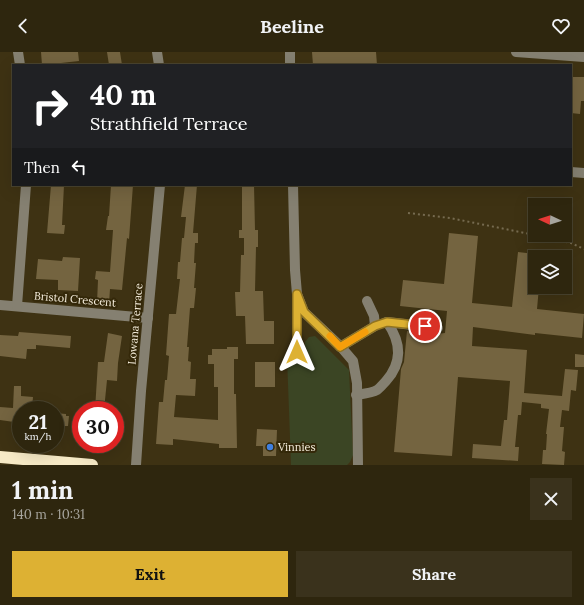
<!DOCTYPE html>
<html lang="en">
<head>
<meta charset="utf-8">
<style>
	:root { --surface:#2e260e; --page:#3a321c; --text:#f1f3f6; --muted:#a7a59e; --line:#49432e; --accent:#ddb133 }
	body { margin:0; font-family:Lora,serif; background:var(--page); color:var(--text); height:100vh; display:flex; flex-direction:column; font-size:15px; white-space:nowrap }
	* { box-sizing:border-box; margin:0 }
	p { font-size:13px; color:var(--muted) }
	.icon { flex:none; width:22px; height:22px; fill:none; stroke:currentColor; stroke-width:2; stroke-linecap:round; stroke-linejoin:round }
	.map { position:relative; height:413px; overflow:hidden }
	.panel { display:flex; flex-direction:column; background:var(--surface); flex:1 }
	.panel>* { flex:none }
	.hud { position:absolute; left:12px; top:12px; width:560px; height:122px; border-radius:0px; box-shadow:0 4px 16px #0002,0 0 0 1px var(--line); background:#202124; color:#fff; overflow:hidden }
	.needle { width:26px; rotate:274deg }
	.tools { position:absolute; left:528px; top:146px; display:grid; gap:8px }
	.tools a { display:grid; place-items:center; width:44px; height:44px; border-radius:0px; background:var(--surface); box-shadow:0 4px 16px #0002,0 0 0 1px var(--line); font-size:20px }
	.speed { position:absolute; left:12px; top:349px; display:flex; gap:8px; font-size:20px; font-weight:700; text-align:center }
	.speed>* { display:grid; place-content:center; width:52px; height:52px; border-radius:50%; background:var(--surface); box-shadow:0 4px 16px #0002,0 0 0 1px var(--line); line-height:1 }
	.speed small { font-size:10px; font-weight:400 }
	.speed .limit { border:6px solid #d22; background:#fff; color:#111 }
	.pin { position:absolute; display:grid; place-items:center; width:34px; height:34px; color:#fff; margin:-17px; border:2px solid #fff; border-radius:50%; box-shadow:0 1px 4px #0007 }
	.me { position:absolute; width:44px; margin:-22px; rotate:0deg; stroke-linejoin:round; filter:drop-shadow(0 0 3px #0008) }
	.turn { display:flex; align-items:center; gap:14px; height:84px; padding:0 12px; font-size:18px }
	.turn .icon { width:52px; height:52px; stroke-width:2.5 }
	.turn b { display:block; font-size:28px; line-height:34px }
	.then { display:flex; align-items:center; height:38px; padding:0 12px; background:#0003; gap:8px; font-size:15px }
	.round { display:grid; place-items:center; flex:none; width:42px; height:42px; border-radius:0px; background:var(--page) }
	.head { display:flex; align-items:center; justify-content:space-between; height:68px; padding:0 12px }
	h1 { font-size:24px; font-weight:700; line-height:30px }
	.action { display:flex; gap:8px; margin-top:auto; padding:8px 12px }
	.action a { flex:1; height:46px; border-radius:0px; background:var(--accent); color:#111; font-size:16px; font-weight:700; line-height:46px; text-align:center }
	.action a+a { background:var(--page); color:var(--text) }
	header { display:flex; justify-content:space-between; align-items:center; height:52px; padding:0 12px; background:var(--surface); font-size:18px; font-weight:700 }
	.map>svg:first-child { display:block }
	.green { fill:#3b4524 }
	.building { fill:#746440 }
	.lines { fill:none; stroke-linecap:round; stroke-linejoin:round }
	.path { stroke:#766b50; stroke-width:2; stroke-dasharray:2 3; stroke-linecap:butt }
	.minor { stroke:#858071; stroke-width:10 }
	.highway { stroke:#f7eac6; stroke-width:12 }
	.route-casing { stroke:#907321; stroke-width:10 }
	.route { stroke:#ddb133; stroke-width:7 }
	.slow { stroke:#f59e0b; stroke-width:7 }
	.shop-dot { fill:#3f7fe0; stroke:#342809; stroke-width:1.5 }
	.labels { text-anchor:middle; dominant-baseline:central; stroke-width:4; stroke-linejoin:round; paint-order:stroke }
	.street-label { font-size:11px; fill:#f5eddc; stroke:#342809 }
	.poi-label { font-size:11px; fill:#f5eddc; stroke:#342809; text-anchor:start }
</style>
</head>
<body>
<header><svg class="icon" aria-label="back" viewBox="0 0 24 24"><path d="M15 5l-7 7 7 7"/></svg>Beeline<svg class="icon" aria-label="heart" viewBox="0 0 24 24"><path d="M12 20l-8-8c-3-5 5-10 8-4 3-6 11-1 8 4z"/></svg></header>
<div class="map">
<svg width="584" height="413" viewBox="0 0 584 413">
	<rect width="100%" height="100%" fill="#3e3213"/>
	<path class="green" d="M315 284 349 318 353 403 350 410 347 413H291L287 305H305V290L309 285Z"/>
	<g class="building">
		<path d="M41 0H78L79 9 61 11V13H42Z"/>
		<path d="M107 0H120L122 13H109Z"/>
		<path d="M312 0H376L377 13H313Z"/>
		<path d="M571 25H584V49H581L580 62 571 61Z"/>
		<path d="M51 133H64L62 173H65L64 182 47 181Z"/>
		<path d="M111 133H133L129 187 127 186 122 238 110 237 109 252 97 251 98 228 95 227 96 219 110 220 113 178H106L108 164H109Z"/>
		<path d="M185 133H197L193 181H198V191H195L194 211H196L194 236H196L194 256H190L187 295H189L188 309 191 310 190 327H196L195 344 176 343 174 365 218 368V335H214V312H208V303H212V297H227V295H238V307H234V342H236L237 396H219V392L173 387V393L156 392 159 350H163L165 328H167L169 304 166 303 169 262H176L180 227H177L178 210H180L182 186H184L186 165H181Z"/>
		<path d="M242 133H254L255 178H258V195H256L255 239H263L264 269H274V292H246L245 264H236L235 240H240L241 203H244V186H239V178H242Z"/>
		<path d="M449 181 478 184 472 251 512 255 518 200 535 202V235H539L537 257 584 262 582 286 535 281V283L473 275 472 294 527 298 524 341 562 344 565 317 578 318 576 339 571 338 569 359 562 358 560 375H564L562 399 565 400 564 413 542 412 543 398H546L547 382H546L549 357 541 356V352L522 350 521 363H518L515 395H519L518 409 472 406 473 392 501 394 504 368H507L510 329 458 325 452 404 394 400 401 317 404 310 407 279 437 282 445 281 447 259 400 254 403 228 444 232Z"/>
		<path d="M63 205 80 206 78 239 58 238V228L36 227 38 207 62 209Z"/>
		<path d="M19 280 71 284 70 296 36 293V297H27L26 307 0 304V283L18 284Z"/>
		<path d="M108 281 122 284 118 311 117 329 107 328 104 358H95L98 310H104Z"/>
		<path d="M575 302 584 303V315H575Z"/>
		<rect x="255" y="310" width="20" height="25"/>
		<path d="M14 334H21V344L33 345 32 358H21V371L0 368V355L13 356Z"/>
		<path d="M55 361 66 362V364H69L68 374H55Z"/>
		<path d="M257 377 277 378 276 404H263V394H256Z"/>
	</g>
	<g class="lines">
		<path class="path" d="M408 161 450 166 530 182 571 191 584 197"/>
		<g class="minor">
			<path d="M18 0 20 13"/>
			<path d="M157 0 159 13"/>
			<path d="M290 0V13"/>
			<path d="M516 0 584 5"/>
			<path d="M571 120 584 121"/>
			<path d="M293 133 295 218 297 242 304 260 341 295 353 309 357 331 358 413"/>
			<path d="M297 248V300"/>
			<path d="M0 253 148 266"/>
			<path d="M17 254 26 133"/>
			<path d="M384 271 387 270 438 276"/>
			<path d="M340 295 375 274 374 264 367 249"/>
			<path d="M356 343C362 342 372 341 377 338 380 336 383 332 386 329 403 310 401 290 387 270"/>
			<path d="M136 413 141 339 160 133"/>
		</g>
		<path class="highway" d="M0 405 92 413"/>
	</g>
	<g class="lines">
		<g class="route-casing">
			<path id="route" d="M297 300V242L304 260 340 295 375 274 387 270 425 274"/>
		</g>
		<use href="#route" class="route"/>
		<path class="slow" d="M330 284 340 295 365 280"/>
	</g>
	<circle class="shop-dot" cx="270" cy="395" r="4"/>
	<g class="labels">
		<g class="street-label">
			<text transform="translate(75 247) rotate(5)">Bristol Crescent</text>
			<text transform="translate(135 272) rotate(-85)">Lowana Terrace</text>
		</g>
		<g class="poi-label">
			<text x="278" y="395">Vinnies</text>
		</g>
	</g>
</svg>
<div class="tools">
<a><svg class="needle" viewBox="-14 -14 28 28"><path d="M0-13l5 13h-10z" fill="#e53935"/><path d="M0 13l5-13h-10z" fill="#a7a59e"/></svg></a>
<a><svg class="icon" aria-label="layers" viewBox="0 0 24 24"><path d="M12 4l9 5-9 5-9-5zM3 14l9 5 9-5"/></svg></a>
</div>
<div class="speed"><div>21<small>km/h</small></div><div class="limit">30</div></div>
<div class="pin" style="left:425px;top:274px;background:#d93025"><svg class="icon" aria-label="arrive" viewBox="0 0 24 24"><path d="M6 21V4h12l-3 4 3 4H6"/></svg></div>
<svg class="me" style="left:297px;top:300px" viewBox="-20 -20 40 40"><path d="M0-17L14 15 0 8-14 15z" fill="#ddb133" stroke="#fff" stroke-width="4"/></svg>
<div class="hud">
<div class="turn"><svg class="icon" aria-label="right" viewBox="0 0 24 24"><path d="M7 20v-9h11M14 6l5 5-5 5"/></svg><div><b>40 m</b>Strathfield Terrace</div></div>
<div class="then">Then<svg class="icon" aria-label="left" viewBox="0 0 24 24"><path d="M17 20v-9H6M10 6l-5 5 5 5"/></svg></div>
</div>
</div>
<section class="panel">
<div class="head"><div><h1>1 min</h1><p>140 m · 10:31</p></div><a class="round"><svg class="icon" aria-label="close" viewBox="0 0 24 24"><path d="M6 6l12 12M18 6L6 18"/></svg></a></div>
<div class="action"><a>Exit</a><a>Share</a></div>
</section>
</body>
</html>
